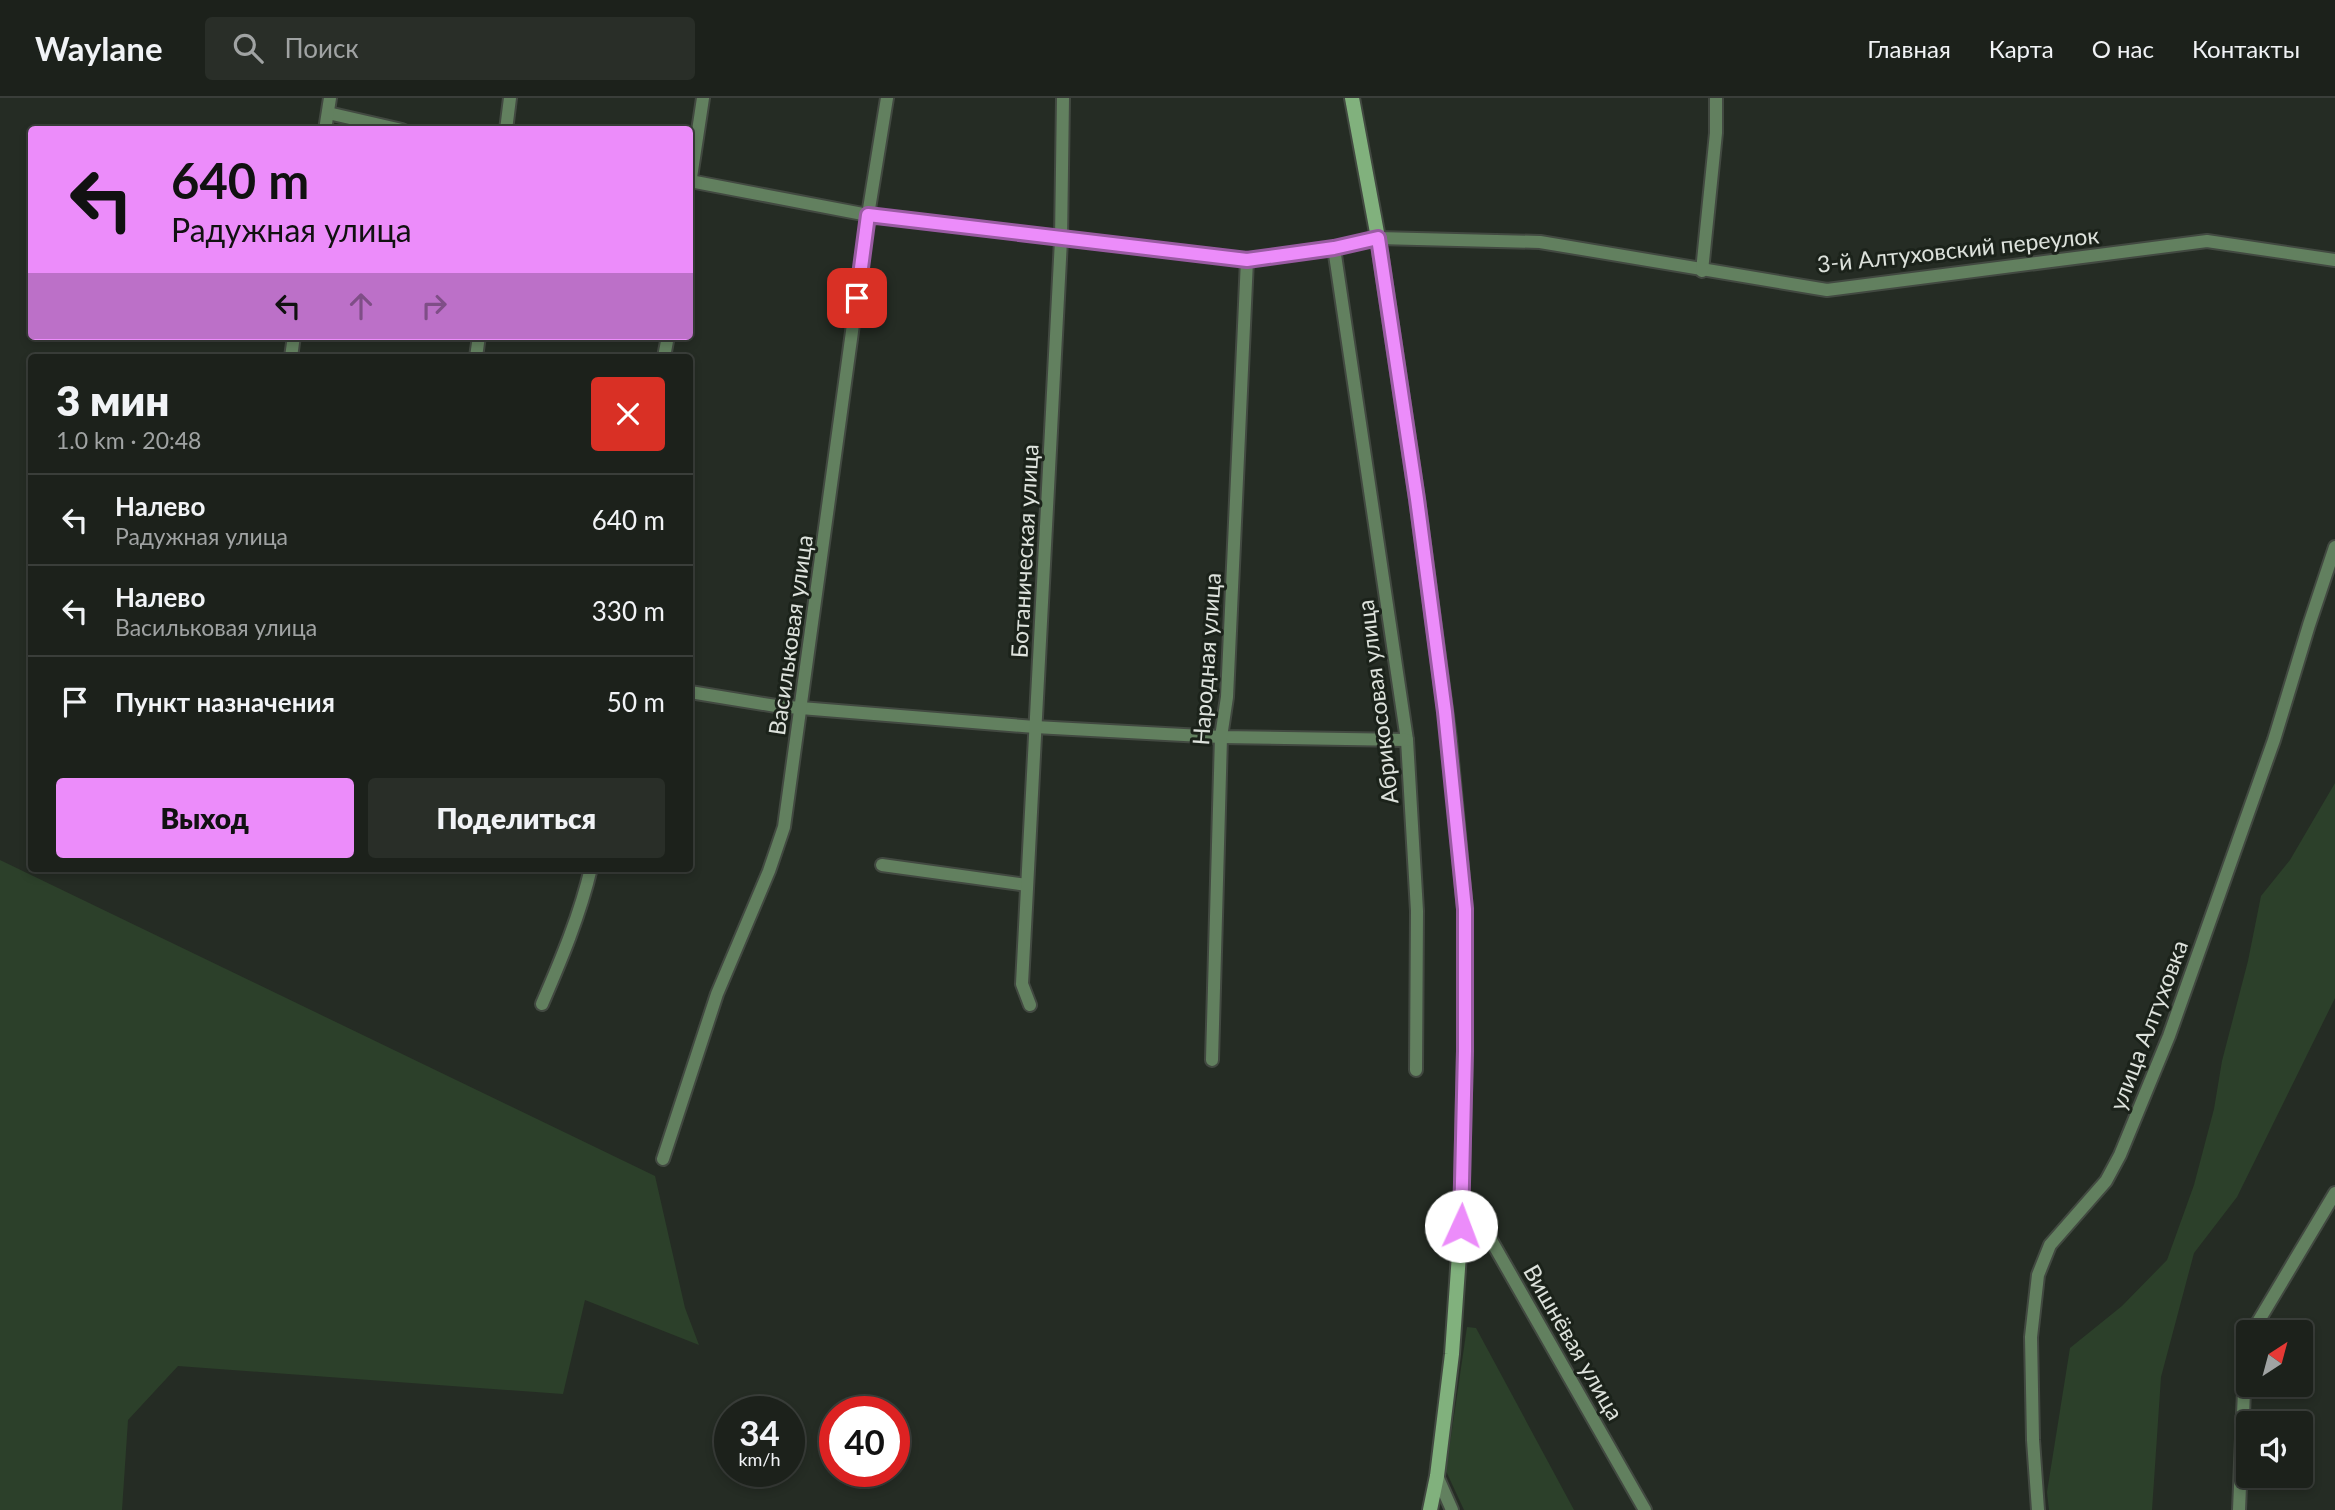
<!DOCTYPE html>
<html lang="ru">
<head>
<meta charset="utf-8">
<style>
	:root { --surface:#1c211b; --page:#292e28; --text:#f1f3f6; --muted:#a0a3a3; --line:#3a3e3a; --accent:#ec8cfa }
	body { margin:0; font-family:Lato,sans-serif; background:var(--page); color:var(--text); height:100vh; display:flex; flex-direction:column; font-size:26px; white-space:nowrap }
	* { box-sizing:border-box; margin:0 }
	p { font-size:23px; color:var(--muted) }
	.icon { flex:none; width:38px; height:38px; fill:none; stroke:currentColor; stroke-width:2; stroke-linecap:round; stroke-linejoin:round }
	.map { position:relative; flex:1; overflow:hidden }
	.sheet { position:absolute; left:28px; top:256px; width:665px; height:518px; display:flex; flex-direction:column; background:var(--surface); border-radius:7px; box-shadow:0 4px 10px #0003,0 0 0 2px var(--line) }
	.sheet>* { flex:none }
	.banner { position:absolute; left:28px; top:28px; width:665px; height:214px; border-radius:7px; box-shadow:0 4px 10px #0003,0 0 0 2px var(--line); background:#ec8cfa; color:#111; overflow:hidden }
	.needle { width:46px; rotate:36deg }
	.tools { position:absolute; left:2236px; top:1222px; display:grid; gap:14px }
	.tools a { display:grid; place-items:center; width:77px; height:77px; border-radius:7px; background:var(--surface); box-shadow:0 4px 10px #0003,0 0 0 2px var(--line); font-size:35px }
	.speed { position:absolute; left:714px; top:1298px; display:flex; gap:14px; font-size:35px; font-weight:700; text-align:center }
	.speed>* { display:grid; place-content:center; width:91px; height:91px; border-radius:50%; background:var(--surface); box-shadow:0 4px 10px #0003,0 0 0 2px var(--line); line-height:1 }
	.speed small { font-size:18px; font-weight:400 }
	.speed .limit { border:10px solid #d22; background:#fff; color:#111 }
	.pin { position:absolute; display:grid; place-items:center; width:60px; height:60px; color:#fff; margin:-30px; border-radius:14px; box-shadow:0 4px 10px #0006 }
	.me { position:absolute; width:77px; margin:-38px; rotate:2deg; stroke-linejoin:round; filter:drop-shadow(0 0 5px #0008) }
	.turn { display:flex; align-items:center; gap:24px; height:147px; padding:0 28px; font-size:32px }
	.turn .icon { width:91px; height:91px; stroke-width:2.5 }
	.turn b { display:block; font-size:49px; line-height:60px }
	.lanes { display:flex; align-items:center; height:66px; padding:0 28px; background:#0003; justify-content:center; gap:35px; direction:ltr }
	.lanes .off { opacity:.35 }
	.round { display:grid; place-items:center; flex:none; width:74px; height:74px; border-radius:7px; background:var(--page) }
	.head { display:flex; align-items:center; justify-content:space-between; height:119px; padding:0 28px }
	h1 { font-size:42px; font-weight:800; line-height:52px }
	.primary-button { display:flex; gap:14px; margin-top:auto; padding:14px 28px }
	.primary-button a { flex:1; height:80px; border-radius:7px; background:var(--accent); color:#111; font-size:28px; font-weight:800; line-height:80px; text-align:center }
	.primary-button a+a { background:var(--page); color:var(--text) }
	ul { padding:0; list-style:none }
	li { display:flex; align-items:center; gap:21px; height:91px; padding:0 28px; border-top:2px solid var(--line) }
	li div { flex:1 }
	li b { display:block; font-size:26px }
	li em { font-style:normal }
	header { display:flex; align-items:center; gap:42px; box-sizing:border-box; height:98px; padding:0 35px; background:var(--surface); border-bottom:2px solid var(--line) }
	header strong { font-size:33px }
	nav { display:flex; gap:38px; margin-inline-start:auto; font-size:24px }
	.search { width:490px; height:63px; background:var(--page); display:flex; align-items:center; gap:18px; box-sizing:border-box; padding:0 24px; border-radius:7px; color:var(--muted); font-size:26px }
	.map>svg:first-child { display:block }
	.green { fill:#2c402a }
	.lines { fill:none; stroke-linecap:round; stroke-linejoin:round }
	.street-casing { stroke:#424941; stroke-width:16 }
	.secondary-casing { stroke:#424941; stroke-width:18 }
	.street { stroke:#62805f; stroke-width:12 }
	.secondary { stroke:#81b17d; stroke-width:14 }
	.route-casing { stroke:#995ba2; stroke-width:18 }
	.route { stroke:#ec8cfa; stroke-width:12 }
	.labels { text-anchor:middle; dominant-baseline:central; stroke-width:6; stroke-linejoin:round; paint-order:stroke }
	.street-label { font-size:23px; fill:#dde2dc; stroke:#1b221a }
</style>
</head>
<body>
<header>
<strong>Waylane</strong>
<div class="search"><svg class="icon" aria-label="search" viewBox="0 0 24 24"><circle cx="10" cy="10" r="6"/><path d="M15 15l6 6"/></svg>Поиск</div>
<nav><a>Главная</a><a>Карта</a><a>О нас</a><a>Контакты</a></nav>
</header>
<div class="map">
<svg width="2335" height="1412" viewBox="0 0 2335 1412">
	<rect width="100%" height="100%" fill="#252c24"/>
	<g class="green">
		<path d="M2335 685V900L2237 1099 2194 1155 2161 1279 2152 1412H2049L2047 1394 2070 1250 2122 1208 2167 1162 2194 1087 2214 1011 2222 963 2248 863 2261 798 2290 762Z"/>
		<path d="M0 762 655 1078 685 1210 699 1247 585 1202 563 1296 178 1268 128 1322 122 1412H0Z"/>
		<path d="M1467 1229 1476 1230 1574 1412H1464L1446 1373Z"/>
	</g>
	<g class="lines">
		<g class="street-casing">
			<g id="street">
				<path d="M328 15 402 32"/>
				<path d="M325 32 330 0"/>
				<path d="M506 32 510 0"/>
				<path d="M690 83 868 117 1247 162 1334 150 1378 140 1540 144 1827 192 2207 143 2335 162"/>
				<path d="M690 86 703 0"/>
				<path d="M1334 150 1407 642 1417 813 1416 972"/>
				<path d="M1702 173 1716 35V0"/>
				<path d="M291 259 294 238"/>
				<path d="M476 259 479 238"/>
				<path d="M664 259 668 238"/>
				<path d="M690 594 776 608 1035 629 1221 639 1407 642"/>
				<path d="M882 767 1027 787"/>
				<path d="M542 906C561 862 580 817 591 770"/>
				<path d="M1030 907 1022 886 1061 142 1063 0"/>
				<path d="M1212 962 1221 639 1227 599 1247 162"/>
				<path d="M663 1061 717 896 769 773 784 729 868 117 887 0"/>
				<path d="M1462 1100 1483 1128 1645 1412"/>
				<path d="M2252 1234 2335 1095"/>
				<path d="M1437 1378 1452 1412"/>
				<path d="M2038 1412 2033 1342 2031 1239 2038 1177 2050 1147 2106 1083 2120 1057 2169 938 2274 642 2309 527 2335 449"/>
				<path d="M2239 1412 2246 1245 2249 1240"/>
			</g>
		</g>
		<g class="secondary-casing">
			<path id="secondary" d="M1352 0 1378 140 1417 401 1449 641 1465 811V952L1461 1128 1452 1256 1437 1378 1430 1412"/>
		</g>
		<use href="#street" class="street"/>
		<use href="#secondary" class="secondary"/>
	</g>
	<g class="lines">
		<g class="route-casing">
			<path id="route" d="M857 200 868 117 1247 162 1334 150 1378 140 1417 401 1445 614 1465 811V953L1461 1128"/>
		</g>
		<use href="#route" class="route"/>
	</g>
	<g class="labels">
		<g class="street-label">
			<text transform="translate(1958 151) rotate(-6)">3-й Алтуховский переулок</text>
			<text transform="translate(1024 453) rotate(-87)">Ботаническая улица</text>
			<text transform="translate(790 537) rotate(-82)">Васильковая улица</text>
			<text transform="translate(1206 561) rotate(-86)">Народная улица</text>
			<text transform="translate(1377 604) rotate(-97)">Абрикосовая улица</text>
			<text transform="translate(2148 927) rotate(-69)">улица Алтуховка</text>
			<text transform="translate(1574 1244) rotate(60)">Вишнёвая улица</text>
		</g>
	</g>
</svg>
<div class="tools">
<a><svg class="needle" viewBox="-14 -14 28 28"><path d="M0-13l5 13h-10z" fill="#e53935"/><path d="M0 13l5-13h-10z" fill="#a0a3a3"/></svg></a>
<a><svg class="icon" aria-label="sound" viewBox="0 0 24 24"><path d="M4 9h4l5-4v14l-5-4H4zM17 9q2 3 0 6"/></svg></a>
</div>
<div class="speed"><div>34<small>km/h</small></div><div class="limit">40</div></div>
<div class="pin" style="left:857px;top:200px;background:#d93025"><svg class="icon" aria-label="arrive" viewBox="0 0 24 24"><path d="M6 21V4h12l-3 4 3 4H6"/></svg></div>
<svg class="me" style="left:1461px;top:1128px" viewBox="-20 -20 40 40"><circle r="19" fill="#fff"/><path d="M0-13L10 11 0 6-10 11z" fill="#ec8cfa"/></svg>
<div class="banner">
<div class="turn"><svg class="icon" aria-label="left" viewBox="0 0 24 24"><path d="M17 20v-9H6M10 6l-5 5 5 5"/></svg><div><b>640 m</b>Радужная улица</div></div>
<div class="lanes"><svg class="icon" aria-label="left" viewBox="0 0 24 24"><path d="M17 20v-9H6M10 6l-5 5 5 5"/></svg><svg class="icon off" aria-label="ahead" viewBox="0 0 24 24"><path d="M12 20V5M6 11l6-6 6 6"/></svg><svg class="icon off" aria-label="right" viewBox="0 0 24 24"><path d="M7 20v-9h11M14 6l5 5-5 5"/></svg></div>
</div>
<section class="sheet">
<div class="head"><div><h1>3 мин</h1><p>1.0 km · 20:48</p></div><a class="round" style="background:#d93025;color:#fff"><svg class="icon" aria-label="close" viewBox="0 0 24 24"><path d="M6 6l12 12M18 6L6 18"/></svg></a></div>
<ul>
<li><svg class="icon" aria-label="left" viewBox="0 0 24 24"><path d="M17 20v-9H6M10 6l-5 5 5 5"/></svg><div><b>Налево</b><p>Радужная улица</p></div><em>640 m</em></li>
<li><svg class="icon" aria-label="left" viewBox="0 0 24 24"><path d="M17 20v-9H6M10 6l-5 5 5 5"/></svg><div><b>Налево</b><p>Васильковая улица</p></div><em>330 m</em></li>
<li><svg class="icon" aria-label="arrive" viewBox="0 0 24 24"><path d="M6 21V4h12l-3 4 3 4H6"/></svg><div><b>Пункт назначения</b></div><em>50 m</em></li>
</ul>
<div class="primary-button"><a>Выход</a><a>Поделиться</a></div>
</section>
</div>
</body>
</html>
